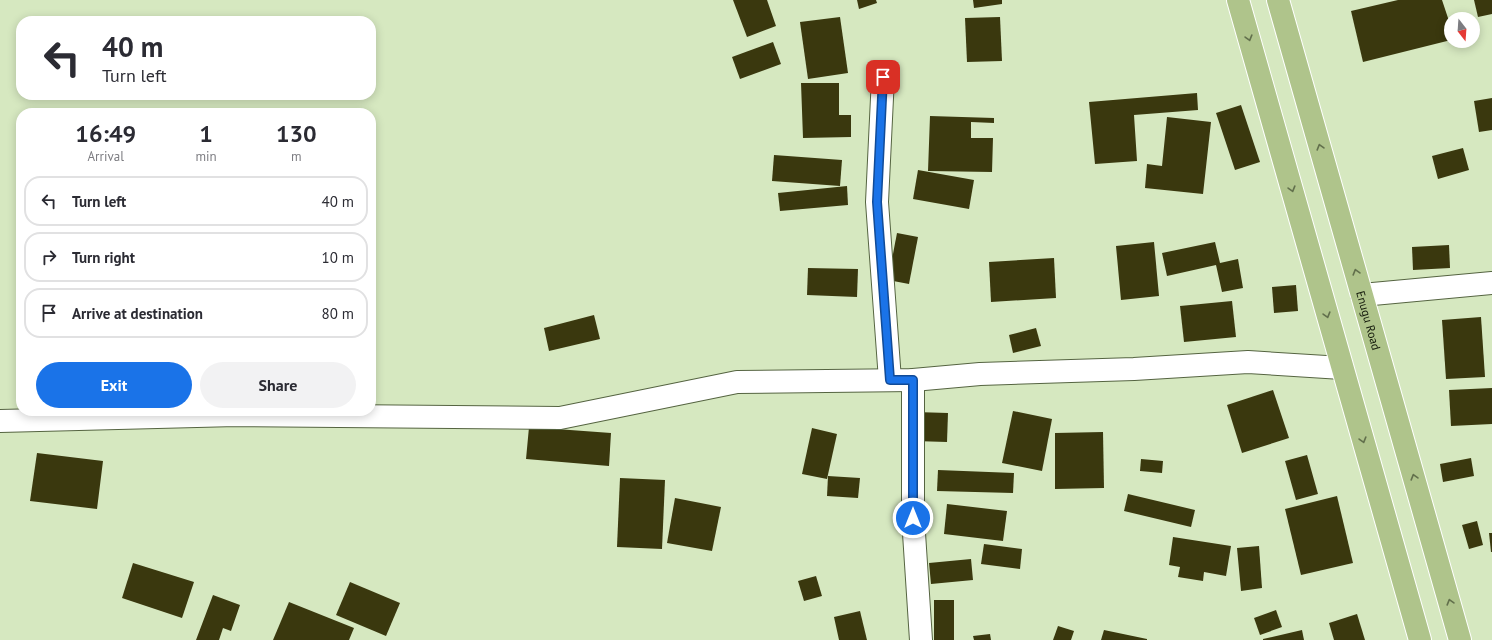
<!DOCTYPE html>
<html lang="en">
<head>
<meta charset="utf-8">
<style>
	:root { --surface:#fff; --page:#f2f2f3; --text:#2b2b33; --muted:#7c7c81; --line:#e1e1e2; --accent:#1a73e8 }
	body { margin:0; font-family:"PT Sans",sans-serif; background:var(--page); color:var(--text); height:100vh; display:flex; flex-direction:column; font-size:15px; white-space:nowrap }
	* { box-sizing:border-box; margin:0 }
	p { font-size:13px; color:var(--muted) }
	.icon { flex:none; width:22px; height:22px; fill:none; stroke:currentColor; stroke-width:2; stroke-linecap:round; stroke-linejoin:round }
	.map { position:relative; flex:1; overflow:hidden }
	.drawer { position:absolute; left:16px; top:108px; width:360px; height:308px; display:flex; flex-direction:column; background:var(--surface); border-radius:16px; box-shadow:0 2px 10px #0003 }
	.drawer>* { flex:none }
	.top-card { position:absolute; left:16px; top:16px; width:360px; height:84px; border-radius:16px; box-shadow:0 2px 10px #0003; background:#fff; color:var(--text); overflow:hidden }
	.needle { width:26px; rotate:163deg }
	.controls { position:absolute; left:1444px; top:12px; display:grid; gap:8px }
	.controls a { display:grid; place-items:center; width:36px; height:36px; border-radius:50%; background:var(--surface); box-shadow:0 2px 10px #0003; font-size:20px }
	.pin { position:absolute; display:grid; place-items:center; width:34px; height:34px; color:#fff; margin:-17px; border-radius:8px; box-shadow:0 2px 6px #0006 }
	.me { position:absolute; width:44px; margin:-22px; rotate:0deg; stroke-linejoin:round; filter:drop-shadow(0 0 3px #0008) }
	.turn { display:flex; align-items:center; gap:14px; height:84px; padding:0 20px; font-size:18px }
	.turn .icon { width:52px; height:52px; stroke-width:2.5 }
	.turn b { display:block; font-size:28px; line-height:34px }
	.eta { display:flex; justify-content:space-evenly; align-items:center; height:68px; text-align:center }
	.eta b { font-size:24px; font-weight:700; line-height:28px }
	.primary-button { display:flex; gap:8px; margin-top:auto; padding:8px 20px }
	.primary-button a { flex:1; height:46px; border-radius:24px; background:var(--accent); color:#fff; font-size:16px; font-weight:700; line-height:46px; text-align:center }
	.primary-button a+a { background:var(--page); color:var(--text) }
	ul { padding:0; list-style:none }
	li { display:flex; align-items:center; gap:12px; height:50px; margin:0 8px 6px; padding:0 12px; border:2px solid var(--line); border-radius:16px }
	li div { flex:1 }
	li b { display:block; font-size:15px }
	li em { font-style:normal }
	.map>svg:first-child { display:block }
	.building { fill:#3a380e }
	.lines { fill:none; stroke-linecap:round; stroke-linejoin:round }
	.minor-casing { stroke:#556441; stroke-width:24 }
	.primary-casing { stroke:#fff; stroke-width:24 }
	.minor { stroke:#fff; stroke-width:22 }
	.primary { stroke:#afc48b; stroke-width:22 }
	.oneway { stroke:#62704c }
	.route-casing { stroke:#114b97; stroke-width:10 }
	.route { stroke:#1a73e8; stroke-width:7 }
	.labels { text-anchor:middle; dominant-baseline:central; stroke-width:4; stroke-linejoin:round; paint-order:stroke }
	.street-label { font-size:12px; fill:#161c0d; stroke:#e4f6cd }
</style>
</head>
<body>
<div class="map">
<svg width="1492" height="640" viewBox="0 0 1492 640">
	<rect width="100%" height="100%" fill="#d6e8c0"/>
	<g class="building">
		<path d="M733 0H767L776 26 747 37Z"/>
		<path d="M857 0H876L877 3 859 9Z"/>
		<path d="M973 0H1002V4L974 8Z"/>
		<path d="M1398 0H1442L1451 27V40L1363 62 1351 11Z"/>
		<path d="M1474 0H1492V14L1478 17Z"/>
		<path d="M840 17 848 73 808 79 800 22Z"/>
		<path d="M1000 17 1002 61 967 62 965 18Z"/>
		<path d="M773 42 781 64 740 79 732 57Z"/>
		<path d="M801 83H839V115H851V137L803 138Z"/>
		<path d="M1197 93 1198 110 1134 115 1137 161 1095 164 1089 102Z"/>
		<path d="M1492 98V130L1479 132 1474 101Z"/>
		<path d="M1241 105 1260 162 1235 170 1216 113Z"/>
		<path d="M930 116 994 118V123L971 122V138H993L992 172 928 171Z"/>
		<path d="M1167 117 1211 122 1203 194 1145 188 1147 164 1162 166Z"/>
		<path d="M1463 148 1469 170 1438 179 1432 156Z"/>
		<path d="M774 155 842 160 840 186 772 181Z"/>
		<path d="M918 170 974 180 969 209 913 199Z"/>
		<path d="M847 186 848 205 780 211 778 193Z"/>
		<path d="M897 233 918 237 909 284 888 280Z"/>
		<path d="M1154 242 1159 296 1121 300 1116 246Z"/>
		<path d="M1215 242 1220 263 1238 259 1243 288 1222 292 1216 265 1167 276 1162 253Z"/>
		<path d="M1449 245 1450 268 1413 270 1412 247Z"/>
		<path d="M1054 258 1056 298 991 302 989 262Z"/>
		<path d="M808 268 858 269 857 297 807 295Z"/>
		<path d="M1296 285 1298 311 1274 313 1272 287Z"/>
		<path d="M1232 301 1236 337 1184 342 1180 306Z"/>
		<path d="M594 315 600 339 549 351 544 328Z"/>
		<path d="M1481 317 1485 377 1446 379 1442 320Z"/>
		<path d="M1036 328 1041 346 1013 353 1009 335Z"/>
		<path d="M1492 388V424L1451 426 1449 390Z"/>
		<path d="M1273 390 1289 438 1242 453 1227 405Z"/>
		<path d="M1013 411 1052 419 1042 471 1002 463Z"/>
		<path d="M915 412 948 413 947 442 914 441Z"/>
		<path d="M529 427 611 433 609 466 526 459Z"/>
		<path d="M812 428 837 434 827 479 802 474Z"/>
		<path d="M1103 432 1104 488 1055 489V433Z"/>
		<path d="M37 453 103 461 97 509 30 501Z"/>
		<path d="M1307 455 1318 494 1296 500 1285 461Z"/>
		<path d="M1471 458 1474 476 1443 482 1440 464Z"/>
		<path d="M1141 459 1163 461 1162 473 1140 471Z"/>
		<path d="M938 470 1014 473 1013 493 937 491Z"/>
		<path d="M828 476 860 478 858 498 827 496Z"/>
		<path d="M620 478 665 480 662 549 617 547Z"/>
		<path d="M1128 494 1195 510 1191 527 1124 511Z"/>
		<path d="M1337 496 1353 563 1301 575 1285 509Z"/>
		<path d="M675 498 721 507 712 551 667 543Z"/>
		<path d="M947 504 1007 511 1003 541 944 534Z"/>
		<path d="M1477 521 1483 545 1469 549 1462 525Z"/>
		<path d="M1489 533H1492V552H1491Z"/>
		<path d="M1173 537 1231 546 1226 576 1204 572 1203 581 1178 577 1180 567 1169 565Z"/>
		<path d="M984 544 1022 549 1020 569 981 564Z"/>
		<path d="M1259 546 1262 588 1241 591 1237 548Z"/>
		<path d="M971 559 973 580 931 584 929 563Z"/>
		<path d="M133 563 194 582 182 618 122 598Z"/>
		<path d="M816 576 822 596 804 601 798 581Z"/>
		<path d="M350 582 400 603 386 636 336 615Z"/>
		<path d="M213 595 240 605 231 631 223 628 219 640H196Z"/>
		<rect x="934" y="600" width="20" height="40"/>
		<path d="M289 602 354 628 349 640H273Z"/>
		<path d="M1276 610 1282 627 1260 635 1254 618Z"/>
		<path d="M860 611 867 640H839L834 617Z"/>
		<path d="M1357 614 1365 640H1334L1329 623Z"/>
		<path d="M1058 626 1074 631 1071 640H1053Z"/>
		<path d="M1104 630 1147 639V640H1101Z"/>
		<path d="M1302 630 1304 640H1263V639Z"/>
		<path d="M990 634 991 640H974L973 636Z"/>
	</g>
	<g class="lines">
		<g class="minor-casing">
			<g id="minor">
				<path d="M883 77 877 202 890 380"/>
				<path d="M1362 295 1492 283"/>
				<path d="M913 380V518L921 640"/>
				<path d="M0 421 236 415 560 418 737 382 913 380 980 374 1134 369 1248 362 1342 368"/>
			</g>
		</g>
		<g class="primary-casing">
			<g id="primary">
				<path d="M1238 0 1420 640"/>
				<path id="s1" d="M1278 0 1460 640"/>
			</g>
		</g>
		<use href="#minor" class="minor"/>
		<use href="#primary" class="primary"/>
	</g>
	<defs><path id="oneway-chevron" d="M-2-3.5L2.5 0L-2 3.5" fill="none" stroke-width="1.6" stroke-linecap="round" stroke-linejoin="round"/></defs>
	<g class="oneway">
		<use href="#oneway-chevron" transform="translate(1249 38) rotate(74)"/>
		<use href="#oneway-chevron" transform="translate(1320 147) rotate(-106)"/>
		<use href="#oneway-chevron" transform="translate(1292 189) rotate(74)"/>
		<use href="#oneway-chevron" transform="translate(1356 272) rotate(-106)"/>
		<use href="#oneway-chevron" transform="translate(1327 315) rotate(74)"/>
		<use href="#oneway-chevron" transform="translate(1363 440) rotate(74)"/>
		<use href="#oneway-chevron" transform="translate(1414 477) rotate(-106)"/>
		<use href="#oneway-chevron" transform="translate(1450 602) rotate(-106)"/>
	</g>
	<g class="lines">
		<g class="route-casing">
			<path id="route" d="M883 77 877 202 890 380H913V518"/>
		</g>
		<use href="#route" class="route"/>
	</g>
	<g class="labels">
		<g class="street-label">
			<text stroke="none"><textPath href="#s1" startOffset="333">Enugu Road</textPath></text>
		</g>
	</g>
</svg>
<div class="controls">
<a><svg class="needle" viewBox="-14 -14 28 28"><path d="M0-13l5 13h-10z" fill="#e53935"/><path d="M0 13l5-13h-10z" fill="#7c7c81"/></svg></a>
</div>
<div class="pin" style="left:883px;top:77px;background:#d93025"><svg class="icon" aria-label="arrive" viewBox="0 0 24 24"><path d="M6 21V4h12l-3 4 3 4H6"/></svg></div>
<svg class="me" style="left:913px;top:518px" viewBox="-20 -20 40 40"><circle r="17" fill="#1a73e8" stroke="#fff" stroke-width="3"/><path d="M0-11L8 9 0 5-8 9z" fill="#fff"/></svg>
<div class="top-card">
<div class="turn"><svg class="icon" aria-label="left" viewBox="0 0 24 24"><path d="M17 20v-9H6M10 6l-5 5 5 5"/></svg><div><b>40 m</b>Turn left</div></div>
</div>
<section class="drawer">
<div class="eta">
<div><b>16:49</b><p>Arrival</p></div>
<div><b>1</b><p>min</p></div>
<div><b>130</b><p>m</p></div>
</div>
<ul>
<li><svg class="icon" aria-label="left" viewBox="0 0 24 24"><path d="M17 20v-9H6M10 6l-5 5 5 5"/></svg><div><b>Turn left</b></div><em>40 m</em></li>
<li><svg class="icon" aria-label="right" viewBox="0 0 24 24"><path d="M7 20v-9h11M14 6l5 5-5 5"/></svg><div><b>Turn right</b></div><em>10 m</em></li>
<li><svg class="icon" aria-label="arrive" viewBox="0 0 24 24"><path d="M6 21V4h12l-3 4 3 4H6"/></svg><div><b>Arrive at destination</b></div><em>80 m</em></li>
</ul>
<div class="primary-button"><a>Exit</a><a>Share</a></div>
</section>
</div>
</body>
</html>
